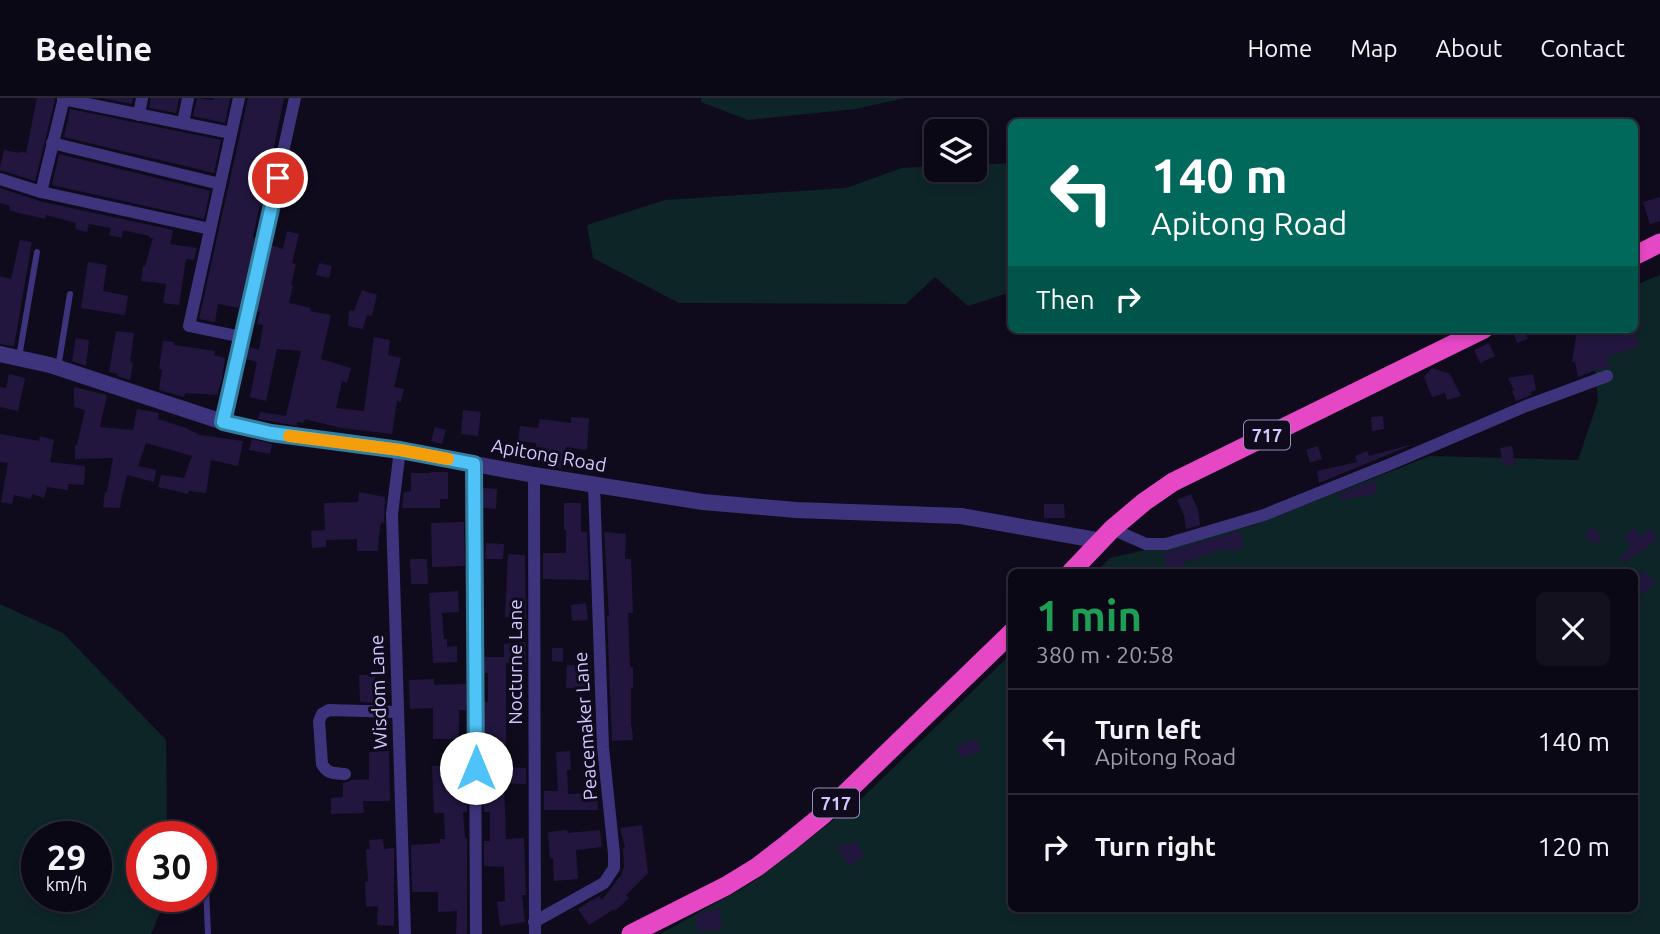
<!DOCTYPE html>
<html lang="en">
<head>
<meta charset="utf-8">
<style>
	:root { --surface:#0b0816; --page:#14111f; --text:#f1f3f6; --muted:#9a9aa1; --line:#2b2935 }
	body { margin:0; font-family:Ubuntu,sans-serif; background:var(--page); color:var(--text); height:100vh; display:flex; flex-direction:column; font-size:26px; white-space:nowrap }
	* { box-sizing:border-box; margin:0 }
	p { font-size:23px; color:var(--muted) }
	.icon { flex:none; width:38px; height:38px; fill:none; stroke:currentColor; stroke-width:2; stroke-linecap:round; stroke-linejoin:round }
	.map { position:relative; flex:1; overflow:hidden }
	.side { position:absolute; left:1008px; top:471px; width:630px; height:343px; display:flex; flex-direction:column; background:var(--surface); border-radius:10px; box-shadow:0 4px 10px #0003,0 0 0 2px var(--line) }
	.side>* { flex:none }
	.banner { position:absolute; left:1008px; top:21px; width:630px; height:214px; border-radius:10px; box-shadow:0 4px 10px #0003,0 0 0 2px var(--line); background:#00695c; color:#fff; overflow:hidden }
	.tools { position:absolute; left:924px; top:21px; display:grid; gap:14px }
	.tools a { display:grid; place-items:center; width:63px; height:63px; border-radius:10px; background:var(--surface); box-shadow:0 4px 10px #0003,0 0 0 2px var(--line); font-size:35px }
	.speed { position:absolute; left:21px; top:723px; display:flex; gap:14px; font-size:35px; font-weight:700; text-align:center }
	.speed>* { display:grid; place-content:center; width:91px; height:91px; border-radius:50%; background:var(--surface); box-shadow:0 4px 10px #0003,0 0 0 2px var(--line); line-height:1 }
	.speed small { font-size:18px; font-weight:400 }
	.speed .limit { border:10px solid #d22; background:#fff; color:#111 }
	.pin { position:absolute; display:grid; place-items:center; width:60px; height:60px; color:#fff; margin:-30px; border:4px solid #fff; border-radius:50%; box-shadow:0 2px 7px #0007 }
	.me { position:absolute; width:77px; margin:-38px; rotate:0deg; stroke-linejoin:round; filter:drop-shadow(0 0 5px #0008) }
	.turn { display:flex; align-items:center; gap:24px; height:147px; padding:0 28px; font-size:32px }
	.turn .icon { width:91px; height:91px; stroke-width:2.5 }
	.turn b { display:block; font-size:49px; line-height:60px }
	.then { display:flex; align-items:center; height:66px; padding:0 28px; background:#0003; gap:14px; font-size:26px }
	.round { display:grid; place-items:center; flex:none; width:74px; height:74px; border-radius:10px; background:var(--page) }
	.head { display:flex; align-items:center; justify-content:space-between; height:119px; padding:0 28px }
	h1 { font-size:42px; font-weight:700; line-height:52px; color:#1e9e55 }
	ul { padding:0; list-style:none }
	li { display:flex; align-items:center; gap:21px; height:105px; padding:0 28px; border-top:2px solid var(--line) }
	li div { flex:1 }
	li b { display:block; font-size:26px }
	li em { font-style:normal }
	header { display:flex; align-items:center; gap:42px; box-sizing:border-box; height:98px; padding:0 35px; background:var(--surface); border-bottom:2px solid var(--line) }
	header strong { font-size:33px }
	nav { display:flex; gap:38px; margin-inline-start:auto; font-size:24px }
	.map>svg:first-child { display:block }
	.green { fill:#0e2527; fill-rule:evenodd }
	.building { fill:#22163e }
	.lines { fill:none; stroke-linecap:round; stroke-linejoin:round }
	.service { stroke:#3e347d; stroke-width:6 }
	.minor { stroke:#3e347d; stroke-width:12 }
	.tertiary { stroke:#3e347d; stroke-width:16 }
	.trunk { stroke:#e647c4; stroke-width:19 }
	.route-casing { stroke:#337fa1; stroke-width:18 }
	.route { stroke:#4fc3f7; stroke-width:12 }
	.slow { stroke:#f59e0b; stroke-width:12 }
	.labels { text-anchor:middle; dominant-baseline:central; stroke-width:6; stroke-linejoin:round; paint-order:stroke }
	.shield { fill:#0f0b1d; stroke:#988ebb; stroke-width:2 }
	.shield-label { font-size:18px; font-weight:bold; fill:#d2c6ff }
	.street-label { font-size:19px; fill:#d2c6ff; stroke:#0f0b1d }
</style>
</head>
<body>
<header>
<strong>Beeline</strong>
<nav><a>Home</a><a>Map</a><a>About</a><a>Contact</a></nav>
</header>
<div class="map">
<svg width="1660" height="836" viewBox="0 0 1660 836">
	<rect width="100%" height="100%" fill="#0f0b1d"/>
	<g class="green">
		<path d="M701 0H905L855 11 748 22 701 4Z"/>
		<path d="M1011 65V194L968 208 935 179 906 206 679 205 593 160 587 127 665 102 846 90 902 70 936 68V72H975V67Z"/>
		<path d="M1660 177V836H660L750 786 860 702 1011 556 1012 810H1634V474H1096L1110 460 1254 427 1430 358 1578 362 1598 303 1591 231H1634L1635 187Z"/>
		<path d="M0 506 63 535 166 642 167 738H142V798H167L151 836H0ZM37 738H96V798H37Z"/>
	</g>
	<g class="building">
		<path d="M37 0H54L55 2 35 83 0 72V69L4 52 20 55 21 53 26 55Z"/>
		<path d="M102 0H133L132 6Z"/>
		<path d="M151 0H179L176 15 149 10Z"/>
		<path d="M197 0 213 2V0H230L225 25 193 18Z"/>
		<path d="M248 0H284L262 107 260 106 253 139 255 141 239 210 218 206 215 224 199 221Z"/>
		<path d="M70 11 221 42 214 75 64 39Z"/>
		<path d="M59 56 210 93 204 121 52 87Z"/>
		<path d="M0 90 39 103 173 132 170 146 197 150 194 162 186 161 179 207 163 205 166 186 141 183 143 168H145L153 140H150V138L123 132 122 140 109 137 111 130 89 126 87 134 75 131 76 125 46 117 45 121 19 115 9 112 10 108 0 105Z"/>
		<path d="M1660 99V123L1650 126 1643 104Z"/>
		<path d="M287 133 299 136 292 165 296 166 291 187H293L289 205 311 210 310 213 331 217 321 261 351 270 347 285 342 283 336 310 364 313 374 239 390 242 388 257 401 260 394 289 404 291 401 304 397 303 392 336 341 330 305 321 304 325 297 324V328L258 321 260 314 286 318 301 253 277 251 266 303 250 299 257 264 246 261 249 249 259 252 263 227 257 226 260 214 257 213 271 147 283 151Z"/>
		<path d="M20 142 32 144 14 248 0 246V178L11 181Z"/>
		<path d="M88 164 107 167 103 193 128 198 125 217 81 210Z"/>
		<path d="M319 165 332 168 329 180 316 177Z"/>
		<path d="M362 192 377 197 372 218 367 217 363 231 348 228 349 212 354 213Z"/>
		<path d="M1524 231 1528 241 1517 245 1513 235Z"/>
		<path d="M1577 231 1605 234 1614 233 1615 238 1635 233 1639 249 1607 258 1609 269 1601 270 1578 279 1575 264H1572Z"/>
		<path d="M116 233 134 235 130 264 133 265 130 282 117 278 118 276 109 274Z"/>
		<path d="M76 240 89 242 86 268 72 263Z"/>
		<path d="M163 243 174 244V247L215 253 214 257 225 260 222 281 217 297 185 295 184 299 159 292 162 272 159 271Z"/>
		<path d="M1489 245 1495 258 1480 265 1474 252Z"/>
		<path d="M1432 270 1450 276 1461 298 1447 302 1445 295 1432 299 1424 279Z"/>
		<path d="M9 276 25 280 18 313 0 309V289L6 290Z"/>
		<path d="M1533 276 1536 292 1530 294 1532 297 1516 303 1512 293 1514 292 1508 280Z"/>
		<path d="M74 289 107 297 100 329 133 332 137 311 159 315 158 321 186 330 200 337 243 343 238 368 211 362 206 395 189 393 188 396 158 389 161 377 184 380 192 358 146 345 138 368 156 372 154 384 127 377 123 395H122L120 410 103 409 105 394H107L113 360 75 361V347H77L85 312 74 309Z"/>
		<path d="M463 312 481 314 478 338 461 336Z"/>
		<path d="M1383 318 1384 331 1372 333 1371 319Z"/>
		<path d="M571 319 589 320 587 352 566 349 563 370 551 369 552 360 545 359 546 350 536 349V345L518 343 520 328 538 330 540 321 571 325Z"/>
		<path d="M435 329 446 332 442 346 431 343Z"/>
		<path d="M0 336 39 343 40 338 54 342 50 364 85 368 84 387 68 386V392L47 389 44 400 32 396 31 401 14 397 12 406 1 404 8 365 0 364Z"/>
		<path d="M252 341 272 346 270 356 249 352Z"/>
		<path d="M1409 347V348L1319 385 1317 373 1357 364 1355 358 1367 353 1369 358Z"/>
		<path d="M1318 348 1322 361 1310 365 1306 352Z"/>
		<path d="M1512 348 1515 366 1503 368 1500 350Z"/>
		<path d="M431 374H448V401H440V410H402L404 394 411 393V375H431Z"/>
		<path d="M1375 382 1377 396 1341 402 1339 396Z"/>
		<path d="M483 390 497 391 496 411 483 410Z"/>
		<path d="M359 394 385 399 384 425 381 424 379 437 378 453H357V441L326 442V449L312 450 311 433 325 432 324 405 358 404Z"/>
		<path d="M1191 396 1198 412 1200 427 1186 431 1184 417 1177 402Z"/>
		<path d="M564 405H581V434H587L589 482 543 481V455H566V432H564Z"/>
		<path d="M1044 406H1064L1065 420H1044Z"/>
		<path d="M464 424 465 468 432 469 431 425Z"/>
		<path d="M1592 429 1602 440 1595 447 1584 437Z"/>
		<path d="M1634 430 1640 439 1649 430 1658 439 1650 447 1622 465 1619 461 1631 448 1624 437Z"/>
		<path d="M1240 433 1244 450 1229 453 1228 450 1183 464 1186 474H1168L1163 455Z"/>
		<path d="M604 434 626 436 625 461H631L633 515H628L630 569H633V590H631V629H632L633 642 612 643 607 518H609Z"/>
		<path d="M486 445 504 446 503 461H485Z"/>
		<path d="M508 456 525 457 526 520 505 519Z"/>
		<path d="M410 461H427L428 486H411Z"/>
		<path d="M1643 473 1655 484 1644 496 1634 487V483Z"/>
		<path d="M458 493 459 514 442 515 444 541H447V549L457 548V564L433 565 429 495Z"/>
		<path d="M586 505 588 522 572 523 571 507Z"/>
		<path d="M525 544 526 564 506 565V669L526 670V686L504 685 506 741 524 740 526 797H522L525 824 500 828 497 804 505 803 504 769 484 768V743H490V714H484V604H488V575H484V559H504V546Z"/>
		<path d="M552 550H563V564L552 563Z"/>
		<path d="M567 567 591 568 592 590H566Z"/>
		<path d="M359 577H375V605L360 604Z"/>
		<path d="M434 581V587L466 586V612H459V641H433V610L410 611 409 582Z"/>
		<path d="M977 641 981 653 961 660 957 648Z"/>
		<path d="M389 653 390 703H363L364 715 331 716V700L343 699V685L348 684 352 682 369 681V654Z"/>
		<path d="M570 653 571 672H567L568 696 597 695 598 712H544V693H558L556 654Z"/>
		<path d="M459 667 460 682 467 681V714H463L465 740H467V836H456L457 813 438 814V794H412L411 747 440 745V741H445L444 715H434L432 668Z"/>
		<path d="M642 727 648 775 626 797 629 800 615 813 614 811 589 827 578 811 599 798 602 802 621 777 624 769 623 750H625L620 730Z"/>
		<path d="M567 732 568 735 600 732 602 749 576 752 578 781 554 783 553 760 550 761 548 734Z"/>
		<path d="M383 741 384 751 394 750V828L377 827 378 808 366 809 365 784 368 783 366 751H370L369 742Z"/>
		<path d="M856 744 865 757 849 768 836 748Z"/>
		<path d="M719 810 722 831 710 834V831L698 834 695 817Z"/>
	</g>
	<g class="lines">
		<g class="service">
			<path d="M19 259 37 154"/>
			<path d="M58 270 70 196"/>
			<path d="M205 764 208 836"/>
		</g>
		<g class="minor">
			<path d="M239 0 189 228 242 239"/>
			<path d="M63 1 231 35"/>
			<path d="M139 17 142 0"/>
			<path d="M183 25 188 0"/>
			<path d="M52 45 220 86"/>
			<path d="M0 81 41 94 210 131"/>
			<path d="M41 94 64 0"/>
			<path d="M223 324 295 0"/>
			<path d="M400 352 392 416 405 836"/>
			<path d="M474 366 476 836"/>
			<path d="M534 377 535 836"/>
			<path d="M1112 431 1146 446H1166L1264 417 1388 367 1526 308 1607 278"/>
			<path d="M345 676C334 675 327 676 322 666L319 623 322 616 329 612 398 614"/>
			<path d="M534 824 604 785 614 770V756L603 649 594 387"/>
		</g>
		<path class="tertiary" d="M0 256 50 267 223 324 271 335 400 352 534 377 703 404 796 412 961 418 1102 443"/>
		<g class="trunk">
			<path d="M1634 158 1660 145"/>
			<path d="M1071 474 1112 431 1144 404 1173 384 1484 231"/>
			<path d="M631 836 726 788 757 769 787 746 824 716 1012 534"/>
		</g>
	</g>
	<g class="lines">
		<g class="route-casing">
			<path id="route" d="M278 80 223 324 271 335 400 352 474 366 476 670"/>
		</g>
		<use href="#route" class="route"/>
		<path class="slow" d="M289 338 400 352 448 361"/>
	</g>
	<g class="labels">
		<g class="shield">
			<rect x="1244" y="322.5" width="46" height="29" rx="5"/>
			<rect x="813" y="690.5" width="46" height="29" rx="5"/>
		</g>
		<g class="shield-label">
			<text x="1267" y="337">717</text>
			<text x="836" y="705">717</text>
		</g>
		<g class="street-label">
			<text transform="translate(549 357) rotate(10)">Apitong Road</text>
			<text transform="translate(515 564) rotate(-90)">Nocturne Lane</text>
			<text transform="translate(378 594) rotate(-92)">Wisdom Lane</text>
			<text transform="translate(585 628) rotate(-94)">Peacemaker Lane</text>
		</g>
	</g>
</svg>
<div class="tools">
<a><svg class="icon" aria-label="layers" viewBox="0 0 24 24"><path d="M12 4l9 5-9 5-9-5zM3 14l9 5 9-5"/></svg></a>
</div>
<div class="speed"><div>29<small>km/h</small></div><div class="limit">30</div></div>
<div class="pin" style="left:278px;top:80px;background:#d93025"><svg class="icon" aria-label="arrive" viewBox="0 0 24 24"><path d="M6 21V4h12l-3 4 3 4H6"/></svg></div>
<svg class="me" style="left:476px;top:670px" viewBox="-20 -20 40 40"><circle r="19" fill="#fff"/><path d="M0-13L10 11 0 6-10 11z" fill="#4fc3f7"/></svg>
<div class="banner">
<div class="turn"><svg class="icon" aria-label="left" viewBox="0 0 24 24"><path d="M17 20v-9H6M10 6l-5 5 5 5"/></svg><div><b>140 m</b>Apitong Road</div></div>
<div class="then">Then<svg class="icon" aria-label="right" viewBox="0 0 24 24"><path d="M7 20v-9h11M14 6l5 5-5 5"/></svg></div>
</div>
<section class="side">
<div class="head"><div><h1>1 min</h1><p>380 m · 20:58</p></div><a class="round"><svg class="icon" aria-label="close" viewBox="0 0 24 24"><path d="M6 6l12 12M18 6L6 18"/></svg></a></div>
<ul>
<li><svg class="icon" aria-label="left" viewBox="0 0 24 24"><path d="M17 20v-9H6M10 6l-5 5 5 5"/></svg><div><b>Turn left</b><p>Apitong Road</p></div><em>140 m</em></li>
<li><svg class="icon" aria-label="right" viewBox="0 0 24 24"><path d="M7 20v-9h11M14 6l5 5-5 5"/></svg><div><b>Turn right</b></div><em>120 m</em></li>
</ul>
</section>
</div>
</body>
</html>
